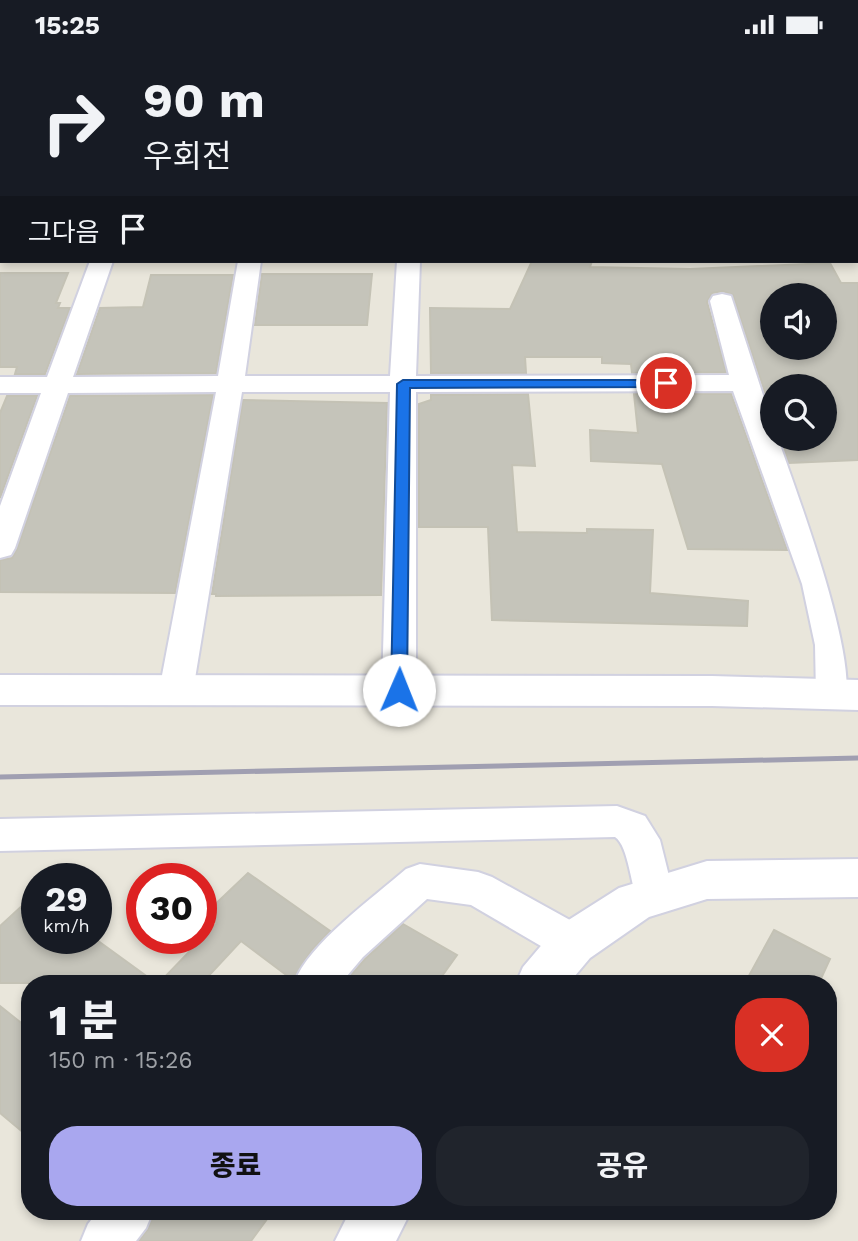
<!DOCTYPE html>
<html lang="ko">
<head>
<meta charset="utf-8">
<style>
	:root { --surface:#171b24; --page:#20242c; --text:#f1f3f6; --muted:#9ea1a6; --accent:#a9a7ef }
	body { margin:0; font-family:"Work Sans","Noto Sans KR",sans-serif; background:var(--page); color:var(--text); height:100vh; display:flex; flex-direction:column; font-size:26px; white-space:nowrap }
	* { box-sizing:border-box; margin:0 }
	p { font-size:23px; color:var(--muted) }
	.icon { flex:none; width:38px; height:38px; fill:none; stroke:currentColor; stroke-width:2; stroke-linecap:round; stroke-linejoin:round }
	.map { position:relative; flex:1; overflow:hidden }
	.drawer { position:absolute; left:21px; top:926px; width:816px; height:245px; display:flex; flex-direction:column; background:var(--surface); border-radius:28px; box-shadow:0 4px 10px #0003 }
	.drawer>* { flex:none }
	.guide { position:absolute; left:0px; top:0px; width:859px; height:214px; box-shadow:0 4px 10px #0003; background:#171b24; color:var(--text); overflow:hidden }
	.buttons { position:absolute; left:760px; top:234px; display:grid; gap:14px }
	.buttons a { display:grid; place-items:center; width:77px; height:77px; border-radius:50%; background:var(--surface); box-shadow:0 4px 10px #0003; font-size:35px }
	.speed { position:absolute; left:21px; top:814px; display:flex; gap:14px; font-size:35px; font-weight:700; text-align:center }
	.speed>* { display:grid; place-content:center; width:91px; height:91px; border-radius:50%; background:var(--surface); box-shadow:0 4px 10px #0003; line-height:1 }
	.speed small { font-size:18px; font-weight:400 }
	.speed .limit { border:10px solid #d22; background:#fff; color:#111 }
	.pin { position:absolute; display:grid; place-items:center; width:60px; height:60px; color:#fff; margin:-30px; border:4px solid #fff; border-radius:50%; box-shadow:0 2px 7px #0007 }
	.me { position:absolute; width:77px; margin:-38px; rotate:1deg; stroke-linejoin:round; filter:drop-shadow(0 0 5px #0008) }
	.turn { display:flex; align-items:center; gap:24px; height:147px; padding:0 28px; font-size:32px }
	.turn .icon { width:91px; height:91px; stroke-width:2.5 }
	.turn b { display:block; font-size:49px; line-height:60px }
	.then { display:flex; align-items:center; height:66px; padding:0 28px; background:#0003; gap:14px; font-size:26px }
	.round { display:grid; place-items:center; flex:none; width:74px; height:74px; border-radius:28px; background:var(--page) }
	.overview { display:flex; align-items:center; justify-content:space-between; height:119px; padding:0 28px }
	h1 { font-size:42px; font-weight:800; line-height:52px }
	.action { display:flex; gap:14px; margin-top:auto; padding:14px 28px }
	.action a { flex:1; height:80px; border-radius:28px; background:var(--accent); color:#111; font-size:28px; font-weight:800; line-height:80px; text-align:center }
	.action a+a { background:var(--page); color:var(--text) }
	.status { display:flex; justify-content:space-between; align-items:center; height:49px; padding:0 35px; background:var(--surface); direction:ltr }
	.status svg { height:19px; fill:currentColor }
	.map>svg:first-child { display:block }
	.green { fill:#a4db9c }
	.building { fill:#c5c4ba; stroke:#c4c2b5; stroke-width:2; fill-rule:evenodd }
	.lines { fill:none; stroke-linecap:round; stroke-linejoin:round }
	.lane-casing { stroke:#d1d1e0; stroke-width:3 }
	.street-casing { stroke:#d1d1e0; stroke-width:4 }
	.secondary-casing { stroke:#d1d1e0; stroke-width:4 }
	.lane { fill:#fff; fill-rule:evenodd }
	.street { fill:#fff; fill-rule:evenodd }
	.secondary { fill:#fff; fill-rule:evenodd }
	.rail { stroke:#a09fb1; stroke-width:5 }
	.route { fill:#1a73e8; stroke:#114b97; stroke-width:2 }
</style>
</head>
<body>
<div class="status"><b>15:25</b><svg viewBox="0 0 49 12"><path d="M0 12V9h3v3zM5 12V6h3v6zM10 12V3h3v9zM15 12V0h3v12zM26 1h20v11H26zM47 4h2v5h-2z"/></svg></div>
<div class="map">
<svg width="858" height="1192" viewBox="0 0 858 1192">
	<rect width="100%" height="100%" fill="#e9e6db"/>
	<path class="green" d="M0 0H201L203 2H2L0 96Z"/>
	<g class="building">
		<path d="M532 212H592L590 218 690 220 830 214 841 234H858V411L789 414 781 390H824V338H772V365L733 246 723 242 712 244 707 253 726 323 632 324 631 315 602 314V308H525L526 324H431L430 259 510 260ZM772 247H824V299H772Z"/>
		<path d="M0 224H68L56 254H60L58 259H70L45 325H15L17 318H0Z"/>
		<path d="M262 225H372L367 276H255Z"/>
		<path d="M151 226H233L216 324 77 325 100 259 143 258Z"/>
		<path d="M528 345 535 417 512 416 517 483 587 484V480L653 481 650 544 748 552 747 577 492 571 488 478H419V355L431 351V346Z"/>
		<path d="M634 345H731L787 501 688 500 662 415 591 412 590 381 638 384Z"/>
		<path d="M213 346 175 544 0 543V511L12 509 17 500 70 347Z"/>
		<path d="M7 347H37L0 449V364Z"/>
		<path d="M243 351 387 354 381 546 216 547V545H212Z"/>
		<path d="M248 824 330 882 311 902 293 931 241 892 202 934H159L217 874 205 865Z"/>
		<path d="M37 843V889H94L156 934H0V877Z"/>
		<path d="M403 875 457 906 437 934H344L365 910Z"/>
		<path d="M774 881 830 910 819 934H745Z"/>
		<path d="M0 957 30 981V1089L0 1064Z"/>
		<path d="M155 1162H273L251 1192H139L148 1180Z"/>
	</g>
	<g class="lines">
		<g class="lane-casing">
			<g id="lane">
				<path d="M338 0H348L350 2H340Z"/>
				<path d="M507 0H522L524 2H509Z"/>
				<path d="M777 0H791L775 2Z"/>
				<rect x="0" y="144" width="2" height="6"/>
			</g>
		</g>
		<g class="street-casing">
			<g id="street">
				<path d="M542 0H564L565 2H543Z"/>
				<path d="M724 0H757L758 2H725Z"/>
				<path d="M90 212H113L73 328 218 327 238 212H261L245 327H390L397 212H420L416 327 729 326 710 252 713 247 722 245 731 247 772 374V390H778C797 444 858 606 845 655L833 659 821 655 816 646 815 596 802 535 733 342 416 343V641L411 650 399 654 387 650 382 641 390 343H242L193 642 188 651 176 655 164 651 159 642 216 343 68 344 15 499 11 506 0 509V457L41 344H0V328H47Z"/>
				<path d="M617 757 645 767 660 791 674 847 668 859 654 864 640 859C631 841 629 797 615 788L0 802V770Z"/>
				<path d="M420 815 478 823 492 828 588 881 594 894 588 907 573 912 558 907 471 856 427 850 363 908 341 934H294C309 894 373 849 406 820Z"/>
				<path d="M98 1162H153L146 1179 136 1192H81L88 1175Z"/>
			</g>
		</g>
		<g class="secondary-casing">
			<g id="secondary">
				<path d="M0 626 712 627 858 631V661L712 657 0 656Z"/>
				<path d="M858 810V848L707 850 649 868 590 909 569 934H516L523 918 556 879 619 839 707 812Z"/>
				<path d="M350 1162H411L396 1192H335Z"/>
			</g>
		</g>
		<use href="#lane" class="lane"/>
		<use href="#street" class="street"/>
		<use href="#secondary" class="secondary"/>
		<path class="rail" d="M0 728 858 709"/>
	</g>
	<path class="route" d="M403 331H666L672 334 666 338 410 339 407 641 399 648 391 641 397 335Z"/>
</svg>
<div class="buttons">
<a><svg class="icon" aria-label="sound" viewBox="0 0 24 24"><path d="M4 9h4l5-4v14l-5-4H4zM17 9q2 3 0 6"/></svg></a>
<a><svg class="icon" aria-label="search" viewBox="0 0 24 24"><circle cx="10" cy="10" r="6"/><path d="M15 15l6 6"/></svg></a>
</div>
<div class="speed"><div>29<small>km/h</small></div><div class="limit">30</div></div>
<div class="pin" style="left:666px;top:334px;background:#d93025"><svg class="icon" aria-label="arrive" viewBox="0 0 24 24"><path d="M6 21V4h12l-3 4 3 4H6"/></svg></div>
<svg class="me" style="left:399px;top:641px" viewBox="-20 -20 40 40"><circle r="19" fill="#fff"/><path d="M0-13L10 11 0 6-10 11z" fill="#1a73e8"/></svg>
<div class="guide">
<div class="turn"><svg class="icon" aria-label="right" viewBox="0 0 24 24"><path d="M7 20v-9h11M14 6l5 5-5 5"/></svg><div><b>90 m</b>우회전</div></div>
<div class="then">그다음<svg class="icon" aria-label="arrive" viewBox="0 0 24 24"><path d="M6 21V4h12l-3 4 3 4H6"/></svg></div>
</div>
<section class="drawer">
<div class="overview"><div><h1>1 분</h1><p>150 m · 15:26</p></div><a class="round" style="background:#d93025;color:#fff"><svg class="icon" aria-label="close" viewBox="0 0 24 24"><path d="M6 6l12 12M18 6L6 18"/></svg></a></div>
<div class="action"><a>종료</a><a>공유</a></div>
</section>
</div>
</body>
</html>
